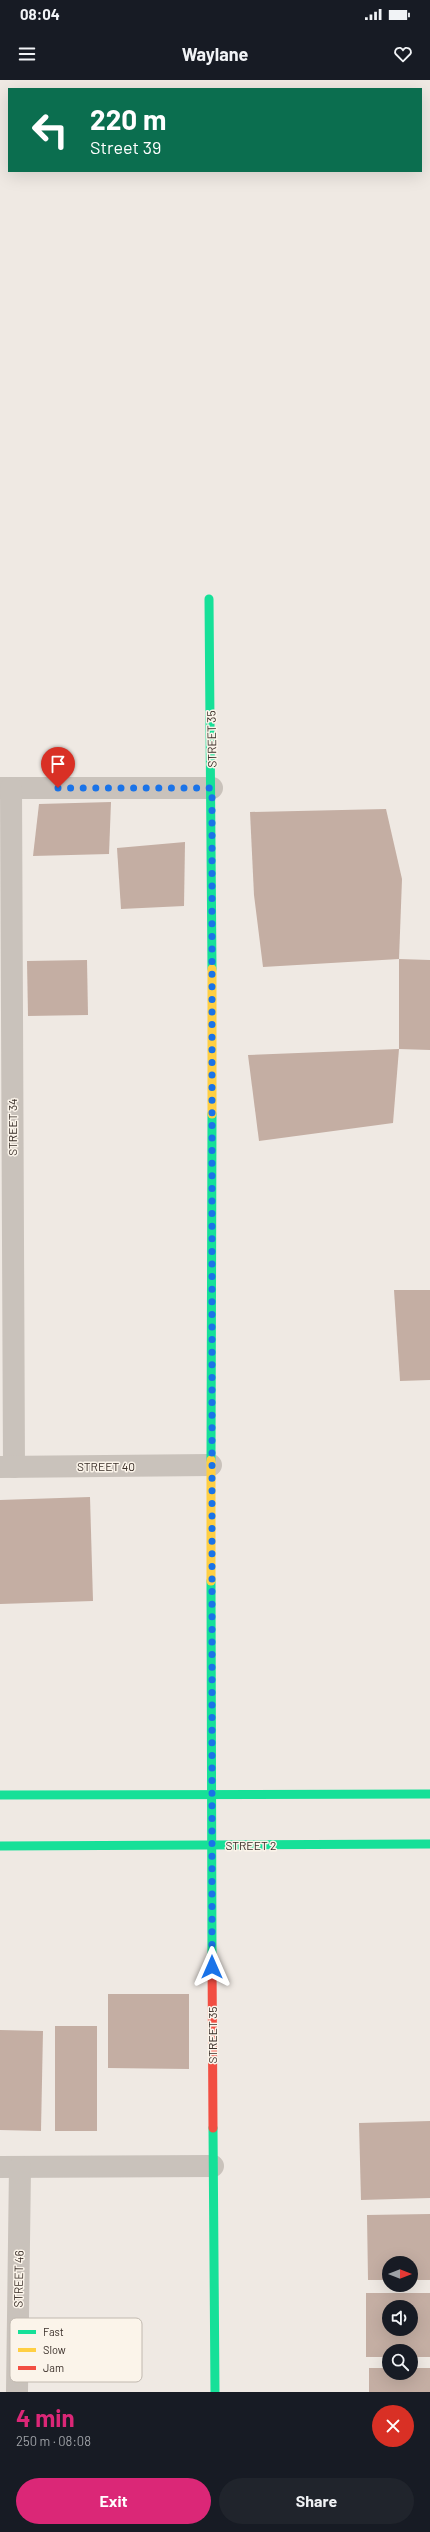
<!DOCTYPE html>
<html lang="en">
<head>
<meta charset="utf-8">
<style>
	:root { --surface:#171b24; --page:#20242c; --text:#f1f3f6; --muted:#9ea1a6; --accent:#db2777 }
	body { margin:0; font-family:Barlow,sans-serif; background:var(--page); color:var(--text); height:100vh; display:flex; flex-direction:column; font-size:15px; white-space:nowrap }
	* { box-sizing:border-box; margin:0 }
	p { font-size:13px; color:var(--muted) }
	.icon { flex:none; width:22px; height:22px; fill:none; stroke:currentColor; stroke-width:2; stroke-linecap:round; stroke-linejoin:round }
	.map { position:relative; height:2312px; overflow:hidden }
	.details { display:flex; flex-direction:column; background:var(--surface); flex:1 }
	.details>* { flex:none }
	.banner { position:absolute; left:8px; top:8px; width:414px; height:84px; border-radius:0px; box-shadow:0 4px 16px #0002; background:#0b6e4f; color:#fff; overflow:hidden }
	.needle { width:26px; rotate:90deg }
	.controls { position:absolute; left:382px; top:2176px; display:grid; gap:8px }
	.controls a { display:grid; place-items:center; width:36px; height:36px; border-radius:50%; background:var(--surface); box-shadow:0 4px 16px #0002; font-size:20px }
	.pin { position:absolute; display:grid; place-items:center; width:34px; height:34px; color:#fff; margin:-41px -17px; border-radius:50% 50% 50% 0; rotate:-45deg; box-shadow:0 0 4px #0007 }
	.pin .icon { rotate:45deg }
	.me { position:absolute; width:44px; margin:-22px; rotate:0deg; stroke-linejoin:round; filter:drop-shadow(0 0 3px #0008) }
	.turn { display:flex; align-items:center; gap:14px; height:84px; padding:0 16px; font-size:18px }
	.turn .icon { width:52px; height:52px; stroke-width:2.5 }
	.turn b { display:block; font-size:28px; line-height:34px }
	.round { display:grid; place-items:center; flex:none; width:42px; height:42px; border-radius:21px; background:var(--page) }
	.head { display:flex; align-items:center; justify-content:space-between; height:68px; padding:0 16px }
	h1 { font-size:24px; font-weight:700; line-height:30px; color:var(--accent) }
	.button { display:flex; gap:8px; margin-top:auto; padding:8px 16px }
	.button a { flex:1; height:46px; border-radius:24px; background:var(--accent); color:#fff; font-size:16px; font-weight:700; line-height:46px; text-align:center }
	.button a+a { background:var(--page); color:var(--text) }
	.status { display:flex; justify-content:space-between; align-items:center; height:28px; padding:0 20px; background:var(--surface); direction:ltr }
	.status svg { height:11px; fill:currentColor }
	header { display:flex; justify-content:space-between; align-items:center; height:52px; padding:0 16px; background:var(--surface); font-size:18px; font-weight:700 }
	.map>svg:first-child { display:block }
	.building { fill:#c4aea3; fill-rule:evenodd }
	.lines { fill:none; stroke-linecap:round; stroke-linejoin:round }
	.street { stroke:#c9c2bb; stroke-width:22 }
	.fast { stroke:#16e098; stroke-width:9 }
	.slow { stroke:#ffcf43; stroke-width:9 }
	.jam { stroke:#f24e42; stroke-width:9 }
	.route { stroke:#1a73e8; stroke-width:7; stroke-dasharray:0 12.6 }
	.labels { text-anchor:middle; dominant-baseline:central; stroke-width:3; stroke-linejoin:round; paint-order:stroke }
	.street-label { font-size:12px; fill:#3a2f29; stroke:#fbf4ea }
	.key { fill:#fbf4ea; stroke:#c1b9b0; stroke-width:1 }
	.key-label { font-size:11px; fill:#3a2f29 }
</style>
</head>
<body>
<div class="status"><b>08:04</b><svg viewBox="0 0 49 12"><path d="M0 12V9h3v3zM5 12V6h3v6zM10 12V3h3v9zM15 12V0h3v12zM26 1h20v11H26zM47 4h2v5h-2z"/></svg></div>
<header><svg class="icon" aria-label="menu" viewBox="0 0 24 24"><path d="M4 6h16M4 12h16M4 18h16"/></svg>Waylane<svg class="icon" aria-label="heart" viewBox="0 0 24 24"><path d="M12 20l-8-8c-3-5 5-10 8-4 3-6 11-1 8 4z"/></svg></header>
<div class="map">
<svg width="430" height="2312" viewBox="0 0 430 2312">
	<rect width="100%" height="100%" fill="#efe9e3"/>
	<g class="building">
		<path d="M111 722 109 774 33 776 39 724Z"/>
		<path d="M386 729 402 799 399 879 263 887 254 815 250 732Z"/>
		<path d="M185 762 184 826 121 829 117 768Z"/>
		<path d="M399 879 430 880V970L399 969Z"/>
		<path d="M87 880 88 935 28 936 27 881Z"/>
		<path d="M399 969 393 1043 259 1061 248 975Z"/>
		<path d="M394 1210H430V1300L400 1301Z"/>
		<path d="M90 1417 93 1521 0 1524V1420Z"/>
		<path d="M108 1914H189V1989L108 1988Z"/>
		<rect x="55" y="1946" width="42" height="105"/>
		<path d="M0 1950 43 1951 41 2051 0 2050Z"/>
		<path d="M430 2041V2118L361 2120 359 2043Z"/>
		<path d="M430 2134V2200H411V2183H389V2200H368L367 2135Z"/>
		<path d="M366 2213H430V2277H411V2271H389V2277H366ZM389 2227H411V2249H389Z"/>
		<path d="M369 2288H389V2293H411V2288H430V2312H369Z"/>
	</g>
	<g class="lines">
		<g class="street">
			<path d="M0 708H212"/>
			<path d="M11 708 14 1387"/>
			<path d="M0 1387 211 1385"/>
			<path d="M0 2087 213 2086"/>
			<path d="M17 2312 20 2087"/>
		</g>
		<g class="fast">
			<path d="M209 519 212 889"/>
			<path d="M211 1380 212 1034"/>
			<path d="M211 1501 212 1879"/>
			<path d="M0 1715 430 1714"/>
			<path d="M0 1766 430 1764"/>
			<path d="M213 2048 215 2312"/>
		</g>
		<g class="slow">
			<path d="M212 1034V889"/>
			<path d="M211 1501V1380"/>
		</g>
		<path class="jam" d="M212 1879 213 2048"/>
	</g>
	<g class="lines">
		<path class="route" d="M58 708H212V1887"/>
	</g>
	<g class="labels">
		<g class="street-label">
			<text transform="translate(211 659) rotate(-91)">STREET 35</text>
			<text transform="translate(12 1047) rotate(-90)">STREET 34</text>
			<text x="106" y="1386">STREET 40</text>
			<text x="251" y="1765">STREET 2</text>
			<text transform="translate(212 1955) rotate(-90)">STREET 35</text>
			<text transform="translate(18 2199) rotate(-89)">STREET 46</text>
		</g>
	</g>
	<rect x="10" y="2238" width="132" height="64" rx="6" class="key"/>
	<rect x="18" y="2250" width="18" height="4" fill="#16e098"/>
	<rect x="18" y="2268" width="18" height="4" fill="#ffcf43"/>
	<rect x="18" y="2286" width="18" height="4" fill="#f24e42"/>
	<g class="key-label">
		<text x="43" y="2256">Fast</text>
		<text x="43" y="2274">Slow</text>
		<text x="43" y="2292">Jam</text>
	</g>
</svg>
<div class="controls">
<a><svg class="needle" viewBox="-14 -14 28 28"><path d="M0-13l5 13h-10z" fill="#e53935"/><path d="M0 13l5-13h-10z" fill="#9ea1a6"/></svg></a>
<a><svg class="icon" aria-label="sound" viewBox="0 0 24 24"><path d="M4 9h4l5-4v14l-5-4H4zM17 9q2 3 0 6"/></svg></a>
<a><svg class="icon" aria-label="search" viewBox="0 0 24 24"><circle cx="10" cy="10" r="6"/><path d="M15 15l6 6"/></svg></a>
</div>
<div class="pin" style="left:58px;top:708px;background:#d93025"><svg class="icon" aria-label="arrive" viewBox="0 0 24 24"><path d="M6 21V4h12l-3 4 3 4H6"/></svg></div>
<svg class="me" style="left:212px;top:1887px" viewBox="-20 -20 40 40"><path d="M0-17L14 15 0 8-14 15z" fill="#1a73e8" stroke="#fff" stroke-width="4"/></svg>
<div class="banner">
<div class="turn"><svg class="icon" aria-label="left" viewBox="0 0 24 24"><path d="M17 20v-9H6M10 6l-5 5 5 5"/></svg><div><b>220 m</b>Street 39</div></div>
</div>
</div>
<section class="details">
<div class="head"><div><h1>4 min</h1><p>250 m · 08:08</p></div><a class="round" style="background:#d93025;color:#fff"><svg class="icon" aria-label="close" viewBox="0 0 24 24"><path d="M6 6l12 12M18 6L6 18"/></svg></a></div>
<div class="button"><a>Exit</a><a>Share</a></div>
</section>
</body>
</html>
